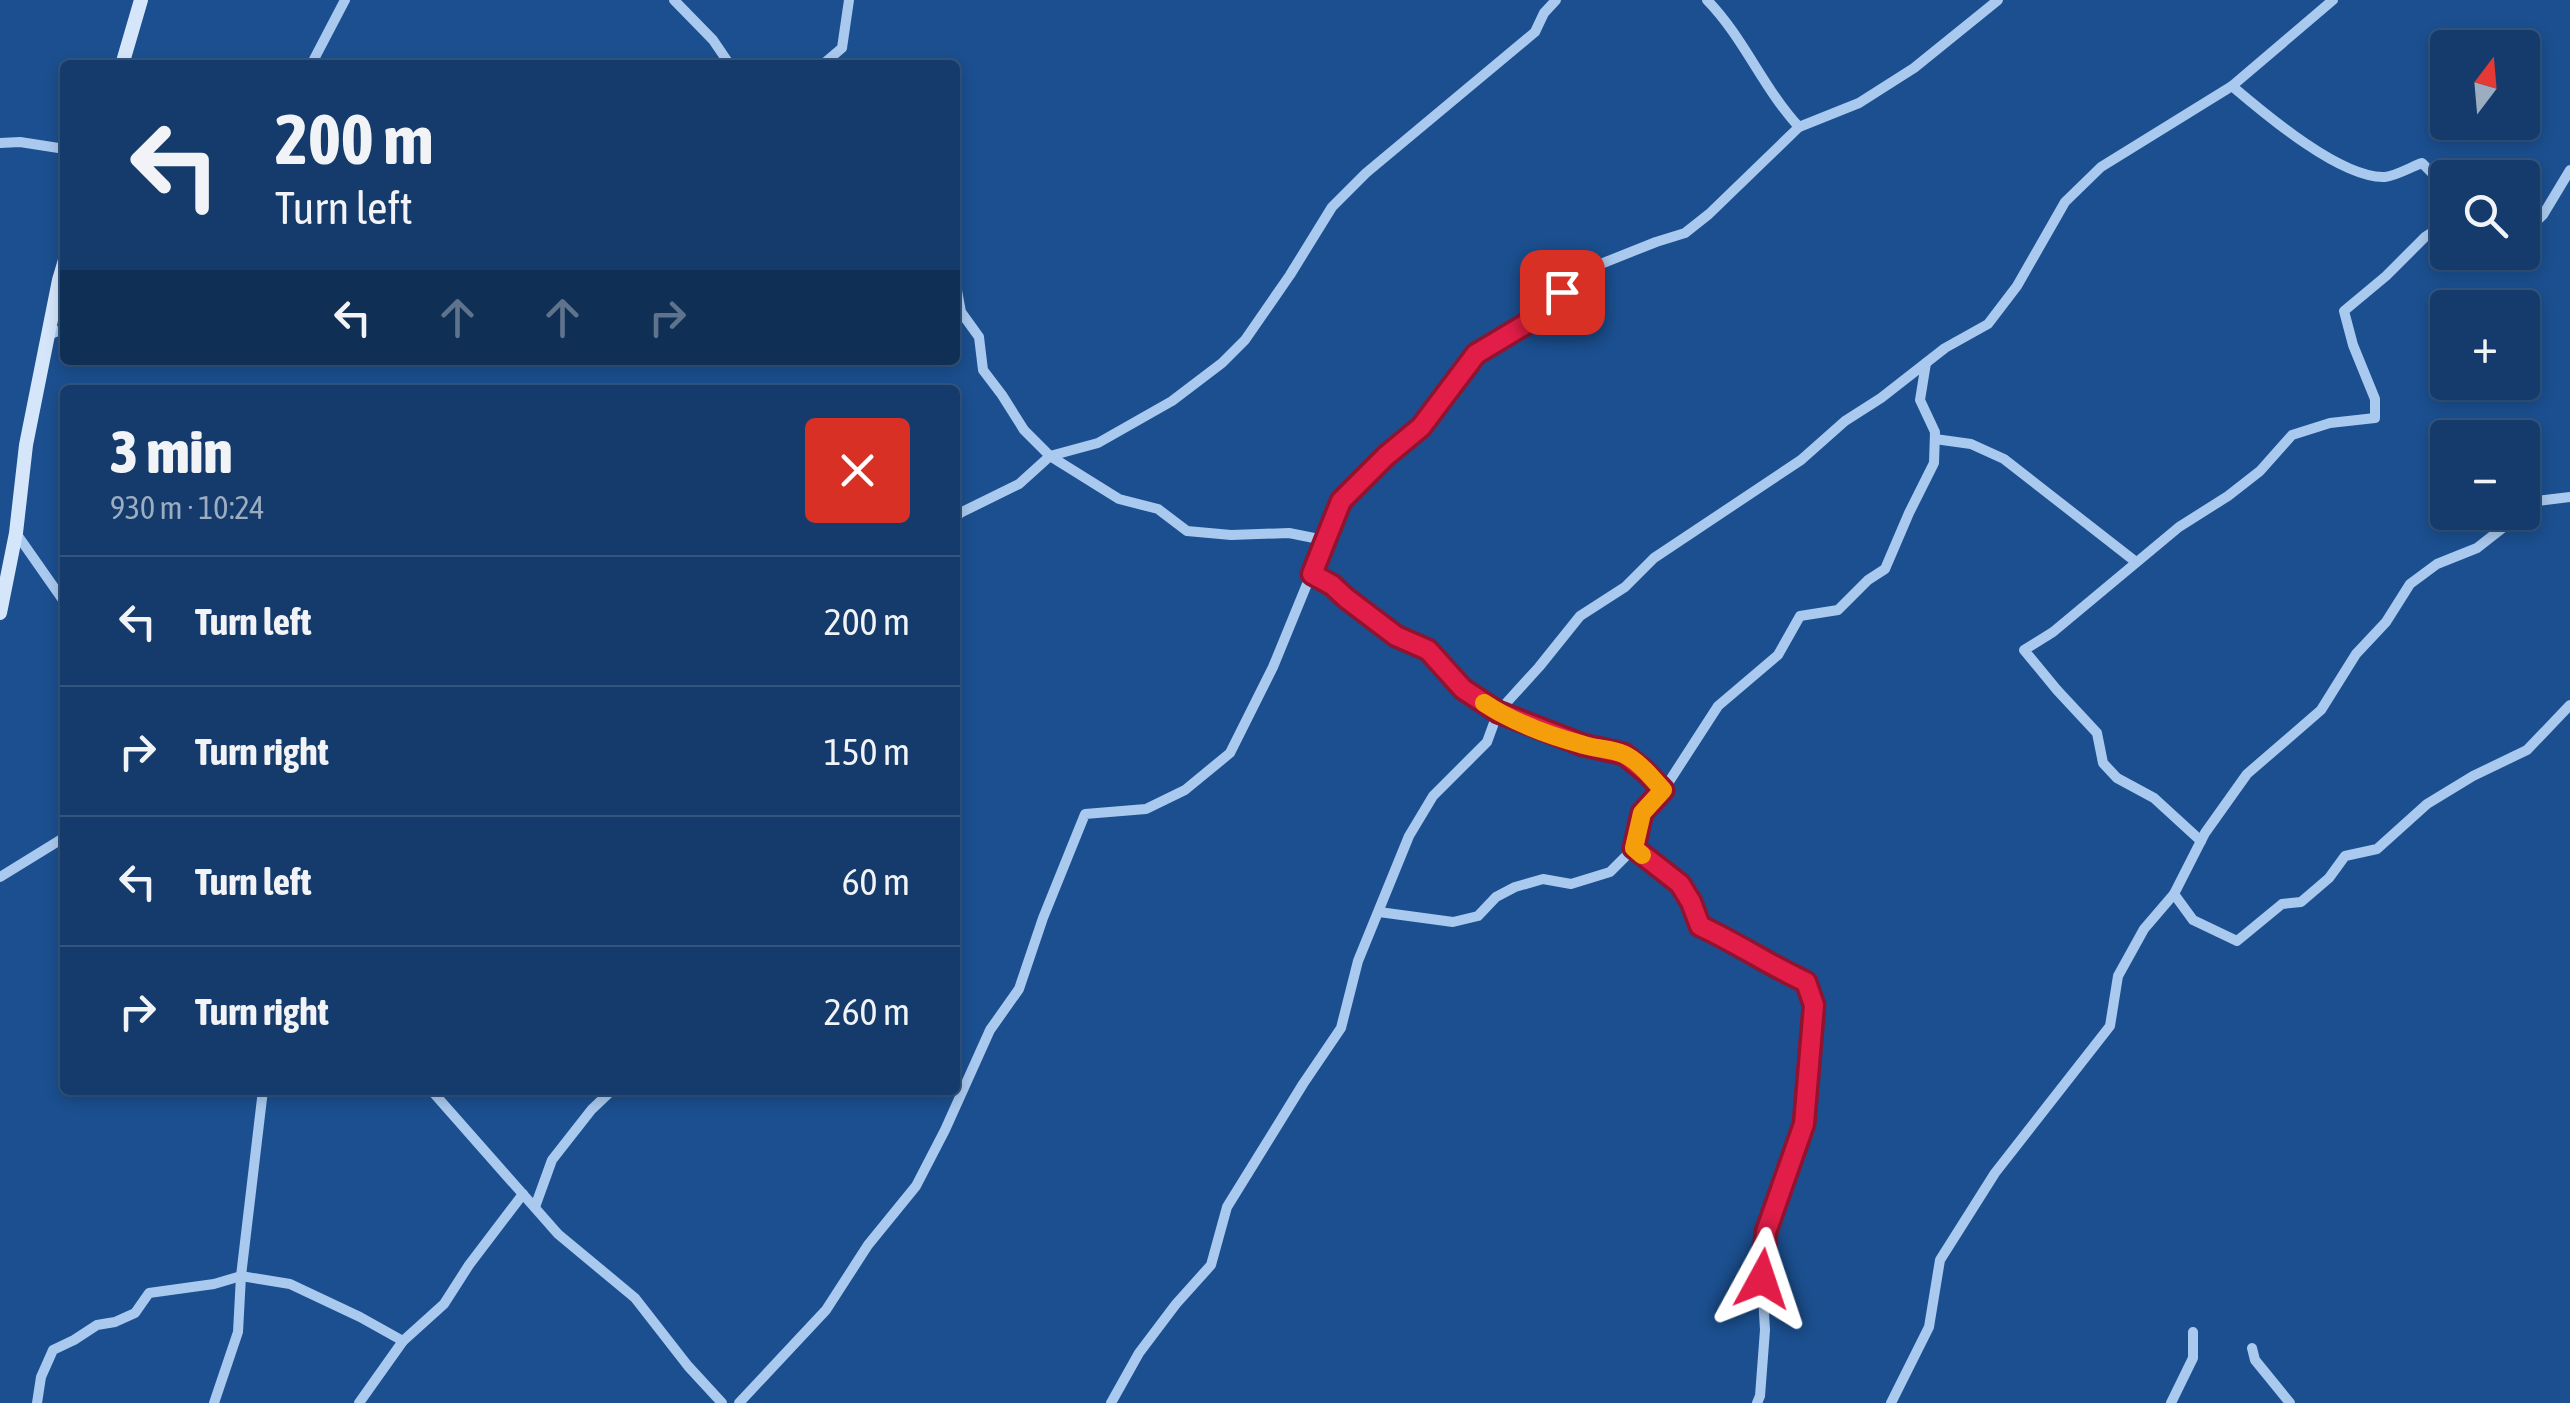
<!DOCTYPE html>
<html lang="en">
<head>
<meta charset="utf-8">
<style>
	:root { --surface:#143b6b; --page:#1d4271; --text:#f1f3f6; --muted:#9dadc1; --line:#33557e }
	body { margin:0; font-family:"Asap Condensed",sans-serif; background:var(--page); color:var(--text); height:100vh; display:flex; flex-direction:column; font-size:38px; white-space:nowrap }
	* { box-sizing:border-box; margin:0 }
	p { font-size:32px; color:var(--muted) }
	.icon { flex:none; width:55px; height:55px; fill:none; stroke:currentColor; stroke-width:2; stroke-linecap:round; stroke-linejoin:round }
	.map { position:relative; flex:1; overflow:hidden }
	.panel { position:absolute; left:60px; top:385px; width:900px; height:710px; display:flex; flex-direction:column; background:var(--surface); border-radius:10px; box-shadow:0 5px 15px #0003,0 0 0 2px var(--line) }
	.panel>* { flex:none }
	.banner { position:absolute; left:60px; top:60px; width:900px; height:305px; border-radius:10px; box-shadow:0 5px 15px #0003,0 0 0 2px var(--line); background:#143b6b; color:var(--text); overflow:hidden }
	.needle { width:65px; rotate:16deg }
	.fabs { position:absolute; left:2430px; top:30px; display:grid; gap:20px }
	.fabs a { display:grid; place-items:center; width:110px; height:110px; border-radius:10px; background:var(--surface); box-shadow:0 5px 15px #0003,0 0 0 2px var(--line); font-size:50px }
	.pin { position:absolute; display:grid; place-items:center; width:85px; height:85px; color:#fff; margin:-42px; border-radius:20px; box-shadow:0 5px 15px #0006 }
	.me { position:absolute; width:110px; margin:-55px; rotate:5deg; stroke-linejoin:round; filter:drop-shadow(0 0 8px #0008) }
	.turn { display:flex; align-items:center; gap:35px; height:210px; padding:0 50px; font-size:45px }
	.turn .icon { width:130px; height:130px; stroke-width:2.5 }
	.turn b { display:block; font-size:70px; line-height:85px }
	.lanes { display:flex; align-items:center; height:95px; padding:0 50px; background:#0003; justify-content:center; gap:50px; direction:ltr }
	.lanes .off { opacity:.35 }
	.round { display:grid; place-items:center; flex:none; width:105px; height:105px; border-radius:10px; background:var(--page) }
	.overview { display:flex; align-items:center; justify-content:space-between; height:170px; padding:0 50px }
	h1 { font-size:60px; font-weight:800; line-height:75px }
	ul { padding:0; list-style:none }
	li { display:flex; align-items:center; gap:30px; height:130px; padding:0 50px; border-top:2px solid var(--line) }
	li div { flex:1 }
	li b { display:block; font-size:38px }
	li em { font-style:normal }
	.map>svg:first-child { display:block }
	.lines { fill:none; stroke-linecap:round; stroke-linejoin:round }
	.street { stroke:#a9c9ee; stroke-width:10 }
	.secondary { stroke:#d6e6fa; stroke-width:14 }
	.route-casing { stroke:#92132f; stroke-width:25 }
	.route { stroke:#e11d48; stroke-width:18 }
	.slow { stroke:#f59e0b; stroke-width:18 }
</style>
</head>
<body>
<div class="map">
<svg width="2570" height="1403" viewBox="0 0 2570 1403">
	<rect width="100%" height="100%" fill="#1b4f8f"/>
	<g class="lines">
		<g class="street">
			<path d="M674 0 713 40 730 65"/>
			<path d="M1707 0C1744 38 1763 88 1799 127"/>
			<path d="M311 65 345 0"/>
			<path d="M822 65 842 48 849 0"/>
			<path d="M2232 86C2265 114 2341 179 2385 177 2396 176 2411 167 2422 163L2448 189"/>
			<path d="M0 143 20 142 65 149"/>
			<path d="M2522 235 2543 215 2570 170"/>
			<path d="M955 280 961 312 979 337 983 370 1002 395 1024 430 1050 456 1119 499 1158 509 1187 531 1231 535 1289 533 1324 540"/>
			<path d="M49 335 65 328"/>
			<path d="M1935 439 1971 444 2004 459 2136 562"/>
			<path d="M955 519 960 513 1019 484 1050 456 1098 443 1172 401 1222 363 1245 340 1290 275 1332 207 1366 173 1535 32 1544 13 1556 0"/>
			<path d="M16 533 65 603"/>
			<path d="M1312 575 1332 585 1346 598 1396 636 1428 650 1463 689 1498 712 1583 745 1624 754 1646 772 1663 791 1642 813 1634 848 1680 884 1691 902 1700 926C1737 943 1769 965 1806 982L1814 1005 1805 1124 1766 1233 1762 1279 1765 1330 1760 1396 1757 1403"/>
			<path d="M1663 791 1718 706 1778 655 1800 616 1838 610 1868 580 1885 569 1909 513 1934 463 1935 432 1920 400 1926 363"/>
			<path d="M2201 841 2154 798 2117 778 2103 763 2097 733 2057 690 2024 650 2053 632 2179 527 2228 496 2260 471 2292 435 2330 423 2375 418V399L2353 345 2344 311 2386 276 2425 237 2448 222"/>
			<path d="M0 877 65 837"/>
			<path d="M2174 894 2193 920 2237 941 2282 904 2301 902 2329 878 2345 856 2377 849 2427 804 2473 776 2527 750 2570 705"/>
			<path d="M1379 912 1453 922 1478 916 1496 897 1515 887 1543 879 1571 884 1610 872 1634 848"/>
			<path d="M431 1090 558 1234 635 1298 688 1366 722 1403"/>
			<path d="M535 1207 552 1160 592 1109 612 1090"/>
			<path d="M2252 1348 2255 1360 2290 1403"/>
			<path d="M37 1403 41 1377 53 1350 74 1340 97 1325 115 1322 135 1313 149 1293 214 1284 241 1276 290 1284 360 1317 403 1341"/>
			<path d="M214 1403 238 1332 241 1276 263 1090"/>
			<path d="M359 1403 403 1341 444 1304 469 1265 523 1194"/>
			<path d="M739 1403 826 1310 868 1245 916 1186 945 1130 990 1030 1019 989 1043 918 1085 814 1146 809 1185 790 1230 753 1273 667 1341 501 1386 456 1421 427 1476 354 1536 318 1588 269 1656 242 1685 233 1709 214 1799 127 1859 103 1914 68 1998 0"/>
			<path d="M1111 1403 1139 1353 1176 1304 1211 1265 1227 1207 1303 1084 1341 1028 1358 961 1409 836 1433 796 1487 742 1498 712 1539 667 1580 616 1625 587 1654 558 1801 460 1845 421 1881 398 1945 348 1988 324 2017 286 2065 202 2101 167 2232 86 2333 0"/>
			<path d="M1891 1403 1929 1327 1940 1260 1995 1173 2110 1026 2118 976 2144 929 2174 894 2205 833 2247 774 2321 710 2356 654 2386 622 2410 584 2437 564 2477 548 2537 501 2570 497"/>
			<path d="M2171 1403 2193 1358V1332"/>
		</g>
		<g class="secondary">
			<path d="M122 65 141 0"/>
			<path d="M0 613 16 533 26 445 59 280 65 260"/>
		</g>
	</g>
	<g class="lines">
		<g class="route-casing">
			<path id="route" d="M1562 292 1536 318 1476 354 1421 427 1386 456 1341 501 1312 574 1332 585 1346 598 1396 636 1428 650 1463 689 1498 712 1583 745 1624 754 1646 772 1663 790 1642 813 1634 848 1680 884 1691 902 1700 926C1737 943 1769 965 1806 982L1814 1005 1804 1124 1766 1232 1762 1279"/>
		</g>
		<use href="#route" class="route"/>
		<path class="slow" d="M1484 703C1513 722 1550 736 1584 745 1597 749 1611 749 1623 754 1638 760 1652 778 1663 790L1642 813 1634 848 1642 855"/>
	</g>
</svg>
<div class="fabs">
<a><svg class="needle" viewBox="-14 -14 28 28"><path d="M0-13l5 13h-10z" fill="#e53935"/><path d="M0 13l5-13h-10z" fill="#9dadc1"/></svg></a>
<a><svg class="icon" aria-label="search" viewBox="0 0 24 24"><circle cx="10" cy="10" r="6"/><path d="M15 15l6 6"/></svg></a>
<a>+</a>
<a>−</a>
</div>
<div class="pin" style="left:1562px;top:292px;background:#d93025"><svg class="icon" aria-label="arrive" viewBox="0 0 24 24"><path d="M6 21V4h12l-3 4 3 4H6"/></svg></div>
<svg class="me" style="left:1762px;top:1279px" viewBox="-20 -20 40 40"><path d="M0-17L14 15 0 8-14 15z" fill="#e11d48" stroke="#fff" stroke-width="4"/></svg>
<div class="banner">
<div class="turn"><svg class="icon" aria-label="left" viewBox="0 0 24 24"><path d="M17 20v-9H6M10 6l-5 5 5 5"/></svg><div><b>200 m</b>Turn left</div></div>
<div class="lanes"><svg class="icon" aria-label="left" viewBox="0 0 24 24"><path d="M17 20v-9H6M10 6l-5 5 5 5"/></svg><svg class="icon off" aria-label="ahead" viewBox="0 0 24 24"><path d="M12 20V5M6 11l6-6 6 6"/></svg><svg class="icon off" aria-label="ahead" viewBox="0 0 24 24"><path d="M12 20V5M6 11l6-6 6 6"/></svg><svg class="icon off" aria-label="right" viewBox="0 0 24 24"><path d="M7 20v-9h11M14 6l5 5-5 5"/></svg></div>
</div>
<section class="panel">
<div class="overview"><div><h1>3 min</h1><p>930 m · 10:24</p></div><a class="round" style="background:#d93025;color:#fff"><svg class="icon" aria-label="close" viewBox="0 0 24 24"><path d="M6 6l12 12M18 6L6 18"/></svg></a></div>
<ul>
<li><svg class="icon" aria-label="left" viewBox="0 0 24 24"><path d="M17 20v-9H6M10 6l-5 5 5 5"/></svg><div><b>Turn left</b></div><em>200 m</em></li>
<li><svg class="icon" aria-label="right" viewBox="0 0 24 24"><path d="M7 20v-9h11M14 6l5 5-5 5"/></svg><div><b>Turn right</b></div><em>150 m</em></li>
<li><svg class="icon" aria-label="left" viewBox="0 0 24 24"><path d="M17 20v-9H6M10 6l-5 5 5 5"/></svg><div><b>Turn left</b></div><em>60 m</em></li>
<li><svg class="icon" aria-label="right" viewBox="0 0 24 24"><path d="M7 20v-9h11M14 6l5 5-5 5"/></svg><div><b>Turn right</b></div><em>260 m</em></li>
</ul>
</section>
</div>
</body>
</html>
